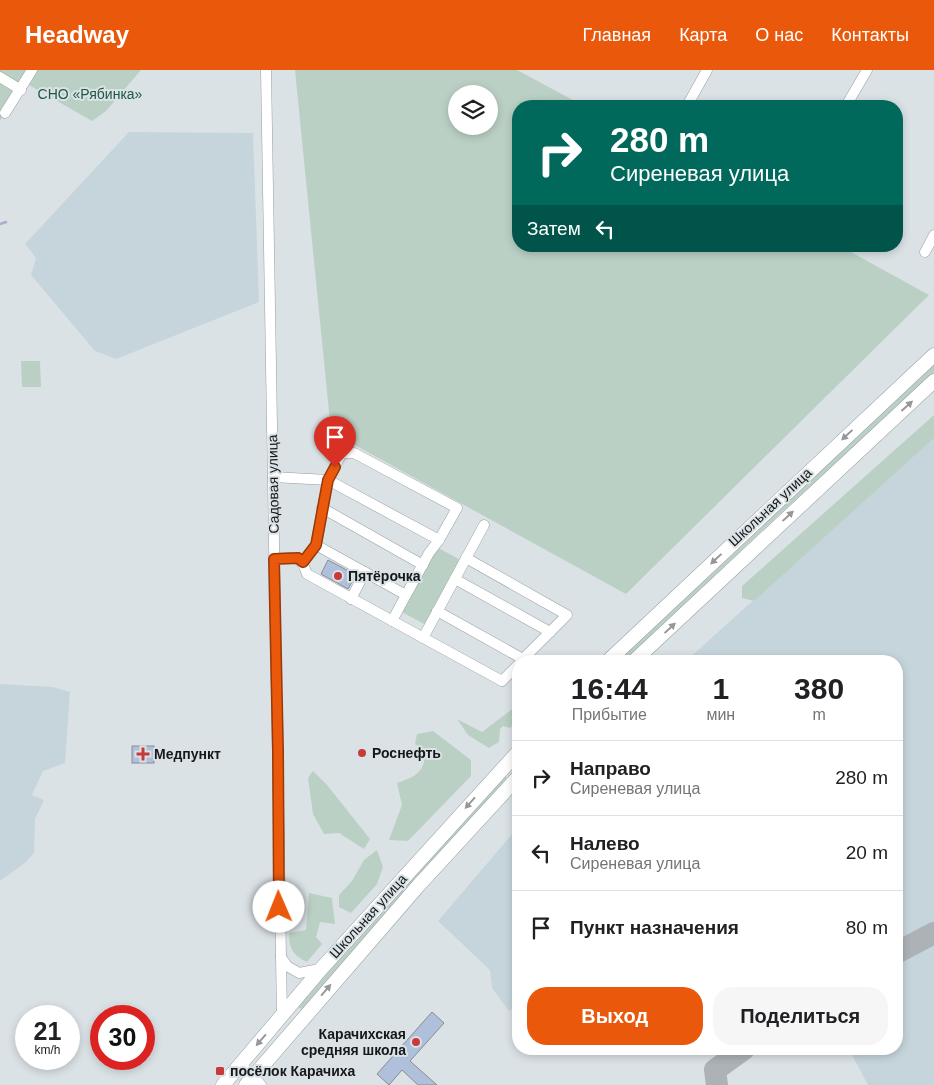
<!DOCTYPE html>
<html lang="ru">
<head>
<meta charset="utf-8">
<style>
	:root { --surface:#fff; --page:#f6f6f6; --text:#202124; --muted:#757577; --line:#e0e0e0; --accent:#ea580c }
	body { margin:0; font-family:Arial,sans-serif; background:var(--page); color:var(--text); height:100vh; display:flex; flex-direction:column; font-size:19px; white-space:nowrap }
	* { box-sizing:border-box; margin:0 }
	p { font-size:16px; color:var(--muted) }
	.icon { flex:none; width:28px; height:28px; fill:none; stroke:currentColor; stroke-width:2; stroke-linecap:round; stroke-linejoin:round }
	.map { position:relative; flex:1; overflow:hidden }
	.drawer { position:absolute; left:512px; top:585px; width:391px; height:400px; display:flex; flex-direction:column; background:var(--surface); border-radius:20px; box-shadow:0 2px 8px #0003 }
	.drawer>* { flex:none }
	.guide { position:absolute; left:512px; top:30px; width:391px; height:152px; border-radius:20px; box-shadow:0 2px 8px #0003; background:#00695c; color:#fff; overflow:hidden }
	.fabs { position:absolute; left:448px; top:15px; display:grid; gap:10px }
	.fabs a { display:grid; place-items:center; width:50px; height:50px; border-radius:50%; background:var(--surface); box-shadow:0 2px 8px #0003; font-size:25px }
	.speed { position:absolute; left:15px; top:935px; display:flex; gap:10px; font-size:25px; font-weight:700; text-align:center }
	.speed>* { display:grid; place-content:center; width:65px; height:65px; border-radius:50%; background:var(--surface); box-shadow:0 2px 8px #0003; line-height:1 }
	.speed small { font-size:12px; font-weight:400 }
	.speed .limit { border:8px solid #d22; background:#fff; color:#111 }
	.pin { position:absolute; display:grid; place-items:center; width:42px; height:42px; color:#fff; margin:-51px -21px; border-radius:50% 50% 50% 0; rotate:-45deg; box-shadow:0 0 5px #0007 }
	.pin .icon { rotate:45deg }
	.me { position:absolute; width:55px; margin:-28px; rotate:359deg; stroke-linejoin:round; filter:drop-shadow(0 0 4px #0008) }
	.turn { display:flex; align-items:center; gap:18px; height:105px; padding:0 15px; font-size:22px }
	.turn .icon { width:65px; height:65px; stroke-width:2.5 }
	.turn b { display:block; font-size:35px; line-height:42px }
	.then { display:flex; align-items:center; height:48px; padding:0 15px; background:#0003; gap:10px; font-size:19px }
	.eta { display:flex; justify-content:space-evenly; align-items:center; height:85px; text-align:center }
	.eta b { font-size:30px; font-weight:700; line-height:35px }
	.action { display:flex; gap:10px; margin-top:auto; padding:10px 15px }
	.action a { flex:1; height:58px; border-radius:20px; background:var(--accent); color:#fff; font-size:20px; font-weight:700; line-height:58px; text-align:center }
	.action a+a { background:var(--page); color:var(--text) }
	ul { padding:0; list-style:none }
	li { display:flex; align-items:center; gap:15px; height:75px; padding:0 15px; border-top:1px solid var(--line) }
	li div { flex:1 }
	li b { display:block; font-size:19px }
	li em { font-style:normal }
	header { display:flex; align-items:center; gap:30px; box-sizing:border-box; height:70px; padding:0 25px; background:var(--accent); color:#fff }
	header strong { font-size:24px }
	nav { display:flex; gap:28px; margin-inline-start:auto; font-size:18px }
	.map>svg:first-child { display:block }
	.built { fill:#c6d5dc }
	.green { fill:#bbd0c5; fill-rule:evenodd }
	.lines { fill:none; stroke-linecap:round; stroke-linejoin:round }
	.stream { stroke:#aeabc8; stroke-width:2.5 }
	.taxiway { stroke:#acb2b6; stroke-width:22 }
	.building { fill:#afc0da; stroke:#888c91 }
	.street-casing { stroke:#979ea1; stroke-width:11 }
	.secondary-casing { stroke:#979ea1; stroke-width:15 }
	.street { stroke:#fff; stroke-width:10 }
	.secondary { stroke:#fff; stroke-width:14 }
	.oneway { fill:#969798 }
	.route-casing { stroke:#983908; stroke-width:12 }
	.route { stroke:#ea580c; stroke-width:9 }
	.poi-dot { fill:#c8393a; stroke:#dbe2e6; stroke-width:2 }
	.labels { text-anchor:middle; dominant-baseline:central; stroke-width:4; stroke-linejoin:round; paint-order:stroke }
	.park-label { font-size:14px; fill:#1e5842; stroke:#dbe2e6 }
	.street-label { font-size:14px; fill:#151819; stroke:#dbe2e6 }
	.poi-label { font-size:14px; font-weight:bold; fill:#151819; stroke:#dbe2e6; text-anchor:start }
</style>
</head>
<body>
<header>
<strong>Headway</strong>
<nav><a>Главная</a><a>Карта</a><a>О нас</a><a>Контакты</a></nav>
</header>
<div class="map">
<svg width="934" height="1015" viewBox="0 0 934 1015">
	<rect width="100%" height="100%" fill="#dbe2e6"/>
	<g class="built">
		<path d="M129 62 253 63 259 232 116 289 95 281 31 205 36 188 25 174Z"/>
		<path d="M934 367V1015H868L849 979H898V591H686Z"/>
		<path d="M0 614 53 617 70 622 65 693 43 701 32 725 44 730 35 749 34 783 26 792 0 811Z"/>
		<path d="M519 756V933L509 941 492 918 490 900 438 851Z"/>
	</g>
	<g class="green">
		<path d="M0 0H141L106 41 92 51 22 11 0 51Z"/>
		<path d="M295 0H517L584 36H519V176H840L929 225 626 524 331 362ZM456 24H489V56H456Z"/>
		<path d="M21 291H40L41 317H22Z"/>
		<path d="M934 294V303L770 453 625 591H616Z"/>
		<path d="M934 345V368L754 531 742 528V516Z"/>
		<path d="M437 477 462 491 426 555 398 540Z"/>
		<path d="M519 634V649L510 658 503 656 500 659 499 672 489 678 468 665 457 649 482 662Z"/>
		<path d="M433 661 471 690V706L408 771 389 770 402 735 397 713C415 707 425 702 425 682L415 674 417 664Z"/>
		<path d="M313 701 327 715 370 769 364 779 339 763 324 764 313 744 308 708Z"/>
		<path d="M502 706 506 707V711L413 813 302 939 299 938 298 935Z"/>
		<path d="M377 780 383 797 377 814 351 843 339 837V825L352 811 364 790Z"/>
		<path d="M309 823 332 828 335 854 320 852 316 867 322 874 307 892C293 885 289 879 289 863L306 860Z"/>
	</g>
	<g class="lines">
		<path class="stream" d="M0 154 6 152"/>
		<g class="taxiway">
			<path d="M898 882 934 863"/>
			<path d="M717 1015 715 1000 744 979"/>
		</g>
	</g>
	<g class="building">
		<path d="M328 490 356 505 348 519 321 504Z"/>
		<rect x="132" y="676" width="22" height="17"/>
		<path d="M432 942 444 953 410 991 437 1015H418L402 1000 389 1015 377 1004Z"/>
	</g>
	<g class="lines">
		<g class="street-casing">
			<g id="street">
				<path d="M266 0 282 946"/>
				<path d="M0 7 21 20"/>
				<path d="M687 36 707 0"/>
				<path d="M846 36 867 0"/>
				<path d="M5 43 32 0"/>
				<path d="M925 182 934 165"/>
				<path d="M342 383H354L457 438 439 470 429 483 406 525 316 475 328 410Z"/>
				<path d="M273 407 328 410 439 470"/>
				<path d="M322 438 423 495"/>
				<path d="M274 489C294 488 300 483 307 504L502 611 519 594"/>
				<path d="M303 492 316 475"/>
				<path d="M455 509 550 562"/>
				<path d="M351 529 365 502"/>
				<path d="M437 541 523 589 567 545 466 488"/>
				<path d="M392 551 406 525"/>
				<path d="M423 568 484 455"/>
				<path d="M281 887 287 896 299 903 320 899"/>
				<path d="M241 994 261 1015"/>
			</g>
		</g>
		<g class="secondary-casing">
			<g id="secondary">
				<path d="M608 591 934 285"/>
				<path d="M634 591 934 311"/>
				<path d="M223 1015 321 899 519 681"/>
				<path d="M246 1015 418 816 519 706"/>
			</g>
		</g>
		<use href="#street" class="street"/>
		<use href="#secondary" class="secondary"/>
	</g>
	<defs><path id="oneway-solid" d="M-6-.8H1V-3.2L6.5 0L1 3.2V.8H-6Z" transform="scale(1.25)"/></defs>
	<g class="oneway">
		<use href="#oneway-solid" transform="translate(907 336) rotate(-42)"/>
		<use href="#oneway-solid" transform="translate(847 365) rotate(137)"/>
		<use href="#oneway-solid" transform="translate(788 446) rotate(-43)"/>
		<use href="#oneway-solid" transform="translate(716 489) rotate(137)"/>
		<use href="#oneway-solid" transform="translate(670 558) rotate(-43)"/>
		<use href="#oneway-solid" transform="translate(470 733) rotate(132)"/>
		<use href="#oneway-solid" transform="translate(326 920) rotate(-49)"/>
		<use href="#oneway-solid" transform="translate(261 970) rotate(131)"/>
	</g>
	<g class="lines">
		<g class="route-casing">
			<path id="route" d="M279 837 278 681 274 489 298 488 303 492 316 475 328 410 335 397"/>
		</g>
		<use href="#route" class="route"/>
	</g>
	<g class="poi-dot">
		<circle cx="338" cy="506" r="5"/>
		<circle cx="362" cy="683" r="5"/>
		<path d="M140.5 676.5h5v5h5v5h-5v5h-5v-5h-5v-5h5z"/>
		<circle cx="416" cy="972" r="5"/>
		<rect x="215" y="996" width="10" height="10" rx="2.5"/>
	</g>
	<g class="labels">
		<g class="park-label">
			<text x="90" y="24">СНО «Рябинка»</text>
		</g>
		<g class="street-label">
			<text transform="translate(273 414) rotate(-91)">Садовая улица</text>
			<text transform="translate(770 437) rotate(-43)">Школьная улица</text>
			<text transform="translate(368 846) rotate(-48)">Школьная улица</text>
		</g>
		<g class="poi-label">
			<text x="348" y="506">Пятёрочка</text>
			<text x="372" y="683">Роснефть</text>
			<text x="154" y="684">Медпункт</text>
			<text x="406" y="964" text-anchor="end">Карачихская<tspan x="406" dy="16">средняя школа</tspan></text>
			<text x="230" y="1001">посёлок Карачиха</text>
		</g>
	</g>
</svg>
<div class="fabs">
<a><svg class="icon" aria-label="layers" viewBox="0 0 24 24"><path d="M12 4l9 5-9 5-9-5zM3 14l9 5 9-5"/></svg></a>
</div>
<div class="speed"><div>21<small>km/h</small></div><div class="limit">30</div></div>
<div class="pin" style="left:335px;top:397px;background:#d93025"><svg class="icon" aria-label="arrive" viewBox="0 0 24 24"><path d="M6 21V4h12l-3 4 3 4H6"/></svg></div>
<svg class="me" style="left:279px;top:837px" viewBox="-20 -20 40 40"><circle r="19" fill="#fff"/><path d="M0-13L10 11 0 6-10 11z" fill="#ea580c"/></svg>
<div class="guide">
<div class="turn"><svg class="icon" aria-label="right" viewBox="0 0 24 24"><path d="M7 20v-9h11M14 6l5 5-5 5"/></svg><div><b>280 m</b>Сиреневая улица</div></div>
<div class="then">Затем<svg class="icon" aria-label="left" viewBox="0 0 24 24"><path d="M17 20v-9H6M10 6l-5 5 5 5"/></svg></div>
</div>
<section class="drawer">
<div class="eta">
<div><b>16:44</b><p>Прибытие</p></div>
<div><b>1</b><p>мин</p></div>
<div><b>380</b><p>m</p></div>
</div>
<ul>
<li><svg class="icon" aria-label="right" viewBox="0 0 24 24"><path d="M7 20v-9h11M14 6l5 5-5 5"/></svg><div><b>Направо</b><p>Сиреневая улица</p></div><em>280 m</em></li>
<li><svg class="icon" aria-label="left" viewBox="0 0 24 24"><path d="M17 20v-9H6M10 6l-5 5 5 5"/></svg><div><b>Налево</b><p>Сиреневая улица</p></div><em>20 m</em></li>
<li><svg class="icon" aria-label="arrive" viewBox="0 0 24 24"><path d="M6 21V4h12l-3 4 3 4H6"/></svg><div><b>Пункт назначения</b></div><em>80 m</em></li>
</ul>
<div class="action"><a>Выход</a><a>Поделиться</a></div>
</section>
</div>
</body>
</html>
